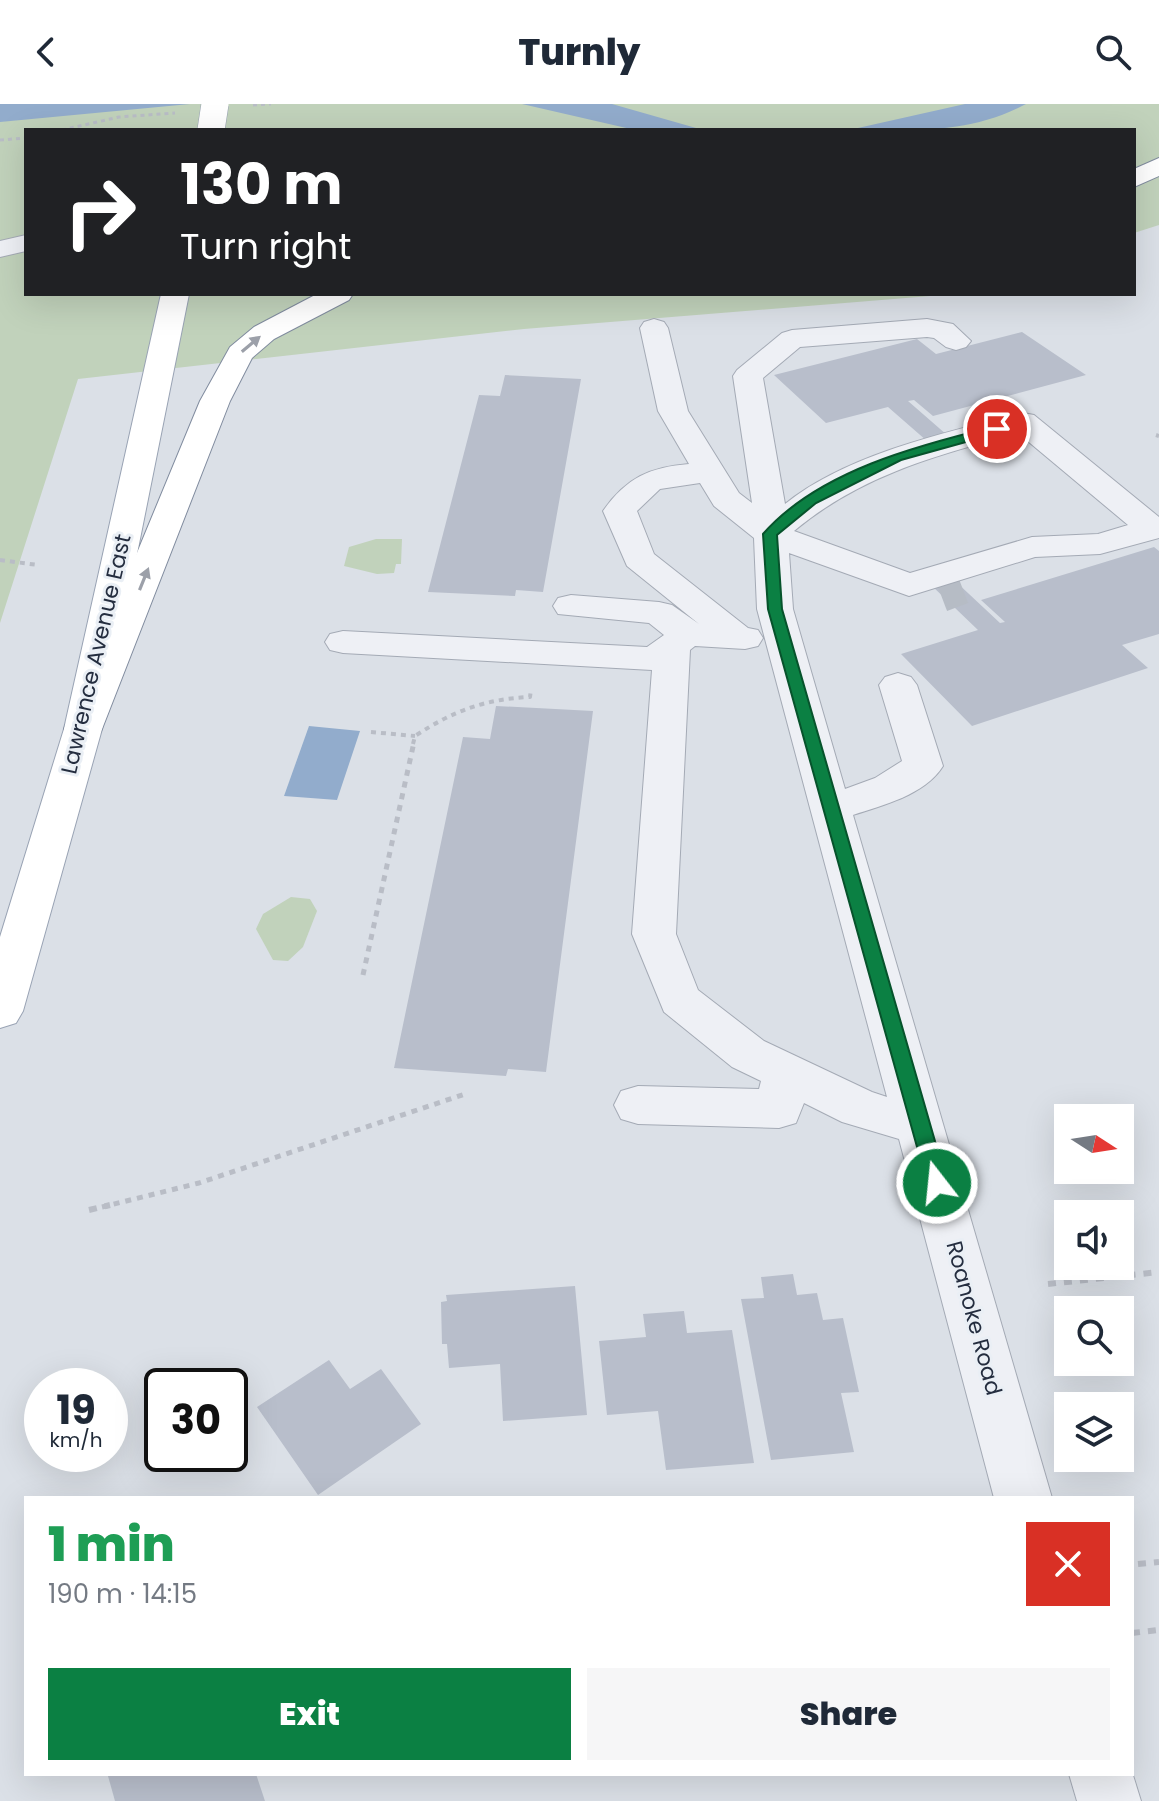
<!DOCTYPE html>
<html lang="en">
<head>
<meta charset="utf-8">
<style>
	:root { --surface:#fff; --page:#f6f6f7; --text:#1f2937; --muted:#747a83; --accent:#0b8043 }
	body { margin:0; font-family:Poppins,sans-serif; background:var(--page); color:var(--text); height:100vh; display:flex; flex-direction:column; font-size:30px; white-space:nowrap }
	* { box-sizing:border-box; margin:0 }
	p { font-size:26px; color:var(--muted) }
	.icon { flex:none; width:44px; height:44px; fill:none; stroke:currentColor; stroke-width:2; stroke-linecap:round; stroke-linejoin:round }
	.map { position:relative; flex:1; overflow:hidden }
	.side { position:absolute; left:24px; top:1392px; width:1110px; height:280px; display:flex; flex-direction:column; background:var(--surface); border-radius:0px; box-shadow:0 8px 32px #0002 }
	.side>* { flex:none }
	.banner { position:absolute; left:24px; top:24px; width:1112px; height:168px; border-radius:0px; box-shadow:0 8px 32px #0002; background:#202124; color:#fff; overflow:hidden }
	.needle { width:52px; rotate:102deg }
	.fabs { position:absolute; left:1054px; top:1000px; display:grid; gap:16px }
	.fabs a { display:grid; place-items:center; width:80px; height:80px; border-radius:0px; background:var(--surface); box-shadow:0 8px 32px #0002; font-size:40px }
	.speed { position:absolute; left:24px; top:1264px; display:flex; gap:16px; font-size:40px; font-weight:700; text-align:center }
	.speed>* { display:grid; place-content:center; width:104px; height:104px; border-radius:50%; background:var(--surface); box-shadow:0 8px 32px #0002; line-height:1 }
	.speed small { font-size:20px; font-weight:400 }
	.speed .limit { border:4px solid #111; border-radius:12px; background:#fff; color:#111 }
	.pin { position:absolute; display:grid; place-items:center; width:68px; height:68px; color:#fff; margin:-34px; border:4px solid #fff; border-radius:50%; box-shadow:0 2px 8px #0007 }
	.me { position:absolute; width:88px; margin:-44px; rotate:344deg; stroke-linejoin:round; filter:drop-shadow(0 0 6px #0008) }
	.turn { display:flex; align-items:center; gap:28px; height:168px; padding:0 24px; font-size:36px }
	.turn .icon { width:104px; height:104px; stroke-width:2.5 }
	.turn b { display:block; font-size:56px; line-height:68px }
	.round { display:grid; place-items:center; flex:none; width:84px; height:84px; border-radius:0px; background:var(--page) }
	.head { display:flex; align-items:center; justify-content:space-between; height:136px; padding:0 24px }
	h1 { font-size:48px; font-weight:800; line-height:60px; color:#1e9e55 }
	.action { display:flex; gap:16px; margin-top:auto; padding:16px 24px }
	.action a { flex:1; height:92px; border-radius:0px; background:var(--accent); color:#fff; font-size:32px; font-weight:800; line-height:92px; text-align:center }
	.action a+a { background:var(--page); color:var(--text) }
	header { display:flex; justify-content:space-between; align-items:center; height:104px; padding:0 24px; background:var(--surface); font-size:36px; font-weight:800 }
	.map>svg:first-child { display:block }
	.green { fill:#c1d2bb }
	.water { fill:#92accc }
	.building { fill:#b8becb }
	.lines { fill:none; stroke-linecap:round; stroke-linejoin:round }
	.minor-tunnel { stroke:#b6bcc5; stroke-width:34; stroke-dasharray:34 17; stroke-linecap:butt }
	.minor-casing { stroke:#a4aab5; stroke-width:2 }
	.major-casing { stroke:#99a3b4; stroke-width:2 }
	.highway-casing { stroke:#818c9f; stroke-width:2 }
	.path-far3 { stroke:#b9bdc6; stroke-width:3; stroke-dasharray:4 4; stroke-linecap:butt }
	.path-far2 { stroke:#b9bdc6; stroke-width:4; stroke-dasharray:5 5; stroke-linecap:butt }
	.path-far1 { stroke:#b9bdc6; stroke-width:5; stroke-dasharray:6 6; stroke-linecap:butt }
	.path { stroke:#b9bdc6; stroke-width:6; stroke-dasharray:8 8; stroke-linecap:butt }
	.minor { fill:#eef0f5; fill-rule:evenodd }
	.major { fill:#fff; fill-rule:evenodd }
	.highway { fill:#fff; fill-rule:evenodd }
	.major-bridge-casing { stroke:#99a3b4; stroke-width:28; stroke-linecap:butt }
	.major-bridge { stroke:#fff; stroke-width:27 }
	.oneway { fill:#9ca0a9 }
	.route { fill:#0b8043; stroke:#07532c; stroke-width:2 }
	.labels { text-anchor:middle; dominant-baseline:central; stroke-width:6; stroke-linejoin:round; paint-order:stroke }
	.street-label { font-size:22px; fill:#242d3f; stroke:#eaeff5 }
</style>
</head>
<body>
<header><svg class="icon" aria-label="back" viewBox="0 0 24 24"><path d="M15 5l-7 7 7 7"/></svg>Turnly<svg class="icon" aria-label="search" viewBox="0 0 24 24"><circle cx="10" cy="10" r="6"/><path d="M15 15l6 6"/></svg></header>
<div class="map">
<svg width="1159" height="1697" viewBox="0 0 1159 1697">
	<rect width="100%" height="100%" fill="#dbe0e7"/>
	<g class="green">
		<path d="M0 0H1159V121L1134 129V26H26V190H955L524 225 78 275 0 519Z"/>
		<path d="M376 435H402L401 460H396L394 469 377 470 344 462 349 443Z"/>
		<path d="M291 793 310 795 317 807 303 843 288 857 273 856 256 825 263 810Z"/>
	</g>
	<g class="water">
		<path d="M0 0H190L0 18Z"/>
		<path d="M522 0H612L696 24 757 26H635Z"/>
		<path d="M965 0H1026C967 31 913 26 849 26Z"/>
		<path d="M309 622 360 627 337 696 284 692Z"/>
	</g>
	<g class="building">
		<path d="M1022 228 1086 271 933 312 914 296 908 297 947 331 927 337 888 303 826 319 774 271 917 235 936 250Z"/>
		<path d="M505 271 581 275 543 488 516 486 515 492 428 488 479 291 500 292Z"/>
		<path d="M1154 443 1159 447V530L1122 541 1148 564 972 622 901 550 978 526 931 481 953 475 1000 519 1005 518 981 496Z"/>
		<path d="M496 602 593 607 546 968 508 965 506 972 394 964 463 633 490 635Z"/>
		<path d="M793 1170 797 1191 817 1189 823 1216 843 1214 859 1288 841 1289 854 1348 771 1356 741 1195 764 1194 761 1173Z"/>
		<path d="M575 1182 587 1311 503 1317 500 1260 449 1264 447 1240H442L441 1198 447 1197 446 1191Z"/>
		<path d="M684 1207 687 1229 732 1226 754 1359 666 1366 658 1307 607 1311 599 1237 646 1233 643 1210Z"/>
		<path d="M329 1256 350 1285 381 1265 421 1320 318 1391 257 1303Z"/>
		<path d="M112 1670H256L265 1697H115L108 1672Z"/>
	</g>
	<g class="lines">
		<path class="minor-tunnel" d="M941 491 962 483"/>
		<g class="minor-casing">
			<g id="minor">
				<path d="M26 131V147L0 153V137Z"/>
				<path d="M654 215 664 218 668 224 688 307 739 389 752 399 733 272 737 266 782 229 792 226 927 215 953 220 971 237 966 243 956 246 946 243 934 234 927 233 800 243 763 274 785 400C847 350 947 328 1023 309L1034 311 1159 413V434L1100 450 1035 453 909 492 789 449 793 505 845 685 875 674 902 657 879 581 885 573 898 569 911 573 917 581 943 662C925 691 883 701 853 711L1052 1394H994L899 1035 842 1018 804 999 796 1019 779 1024 638 1020 621 1015 614 1001 621 987 638 982 759 985 761 977 732 963 664 908 632 830 652 566 343 549 330 546 325 538 330 530 343 527 647 543 664 531 649 519 558 510 553 502 558 494 571 491 659 498 672 501 699 520 627 462 603 407C626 374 650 363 689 360L658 307 640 224 644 218ZM1018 329 1128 421 1098 430 1032 433 910 469 794 427C861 371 935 352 1018 329ZM700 379 714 402 754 434 757 505 887 993 872 988 764 937 698 886 676 830 690 546 695 542 745 545 758 542 763 534 758 526 748 524 654 450 637 407 660 385Z"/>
				<path d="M1132 1668 1141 1697H1077L1069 1670Z"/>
			</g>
		</g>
		<g class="major-casing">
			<path id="major" d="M161 190H189L102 625 23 907 16 919 0 924V833L64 625Z"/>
		</g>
		<g class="highway-casing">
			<g id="highway">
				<path d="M1159 54V72L1134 83V65Z"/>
				<path d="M317 190H353L349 196 274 235 252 254 230 297 102 625 97 634 83 638 69 634 64 625 200 297 230 243 254 223Z"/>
			</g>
		</g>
		<g class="path-far3">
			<path d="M253 1 271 0"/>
			<path d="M62 26 119 13 175 9"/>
			<path d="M0 36 26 34"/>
		</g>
		<g class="path-far2">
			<path d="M1156 331 1159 332"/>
			<path d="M0 456 38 461"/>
			<path d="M371 628 415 632"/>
			<path d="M413 640 415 632C453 607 485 595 530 593L531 585"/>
		</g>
		<g class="path-far1">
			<path d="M363 871 414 638"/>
			<path d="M102 1103 199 1079 468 989"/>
		</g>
		<g class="path">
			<path d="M89 1106 110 1101"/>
			<path d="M1048 1180 1159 1168"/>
			<path d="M1138 1460 1159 1458"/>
			<path d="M1132 1529 1159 1526"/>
		</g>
		<use href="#minor" class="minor"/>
		<use href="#major" class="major"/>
		<use href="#highway" class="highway"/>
		<g class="major-bridge-casing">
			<path id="major-bridge" d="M211 26 215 0"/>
		</g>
		<use href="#major-bridge" class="major-bridge"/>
	</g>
	<defs><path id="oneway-solid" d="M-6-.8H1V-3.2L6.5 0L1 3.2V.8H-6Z" transform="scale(2)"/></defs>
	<g class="oneway">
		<use href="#oneway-solid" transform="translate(251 240) rotate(-40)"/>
		<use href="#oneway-solid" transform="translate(144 475) rotate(-68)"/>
	</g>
	<path class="route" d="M997 322 1002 323V328L901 356 816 399 777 431 782 505 947 1079 944 1085 937 1088 930 1085 927 1079 768 505 763 430C818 367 919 341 997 322Z"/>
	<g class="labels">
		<g class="street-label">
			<text transform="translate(96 550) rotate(-77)">Lawrence Avenue East</text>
			<text transform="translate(974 1214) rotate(75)">Roanoke Road</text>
		</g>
	</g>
</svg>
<div class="fabs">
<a><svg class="needle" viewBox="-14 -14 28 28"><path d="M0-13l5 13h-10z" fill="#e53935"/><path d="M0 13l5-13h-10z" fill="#747a83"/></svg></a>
<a><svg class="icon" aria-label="sound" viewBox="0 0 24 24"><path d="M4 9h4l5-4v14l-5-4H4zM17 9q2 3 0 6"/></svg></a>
<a><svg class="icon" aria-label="search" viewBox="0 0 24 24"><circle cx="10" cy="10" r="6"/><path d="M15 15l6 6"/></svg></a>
<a><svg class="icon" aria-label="layers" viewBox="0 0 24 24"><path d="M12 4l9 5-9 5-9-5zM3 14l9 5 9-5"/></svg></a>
</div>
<div class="speed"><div>19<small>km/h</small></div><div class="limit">30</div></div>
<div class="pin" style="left:997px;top:325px;background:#d93025"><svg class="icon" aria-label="arrive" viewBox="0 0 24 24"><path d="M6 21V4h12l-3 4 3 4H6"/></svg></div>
<svg class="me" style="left:937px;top:1079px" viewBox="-20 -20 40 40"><circle r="17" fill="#0b8043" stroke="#fff" stroke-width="3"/><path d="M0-11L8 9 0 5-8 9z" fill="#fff"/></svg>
<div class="banner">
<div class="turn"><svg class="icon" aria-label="right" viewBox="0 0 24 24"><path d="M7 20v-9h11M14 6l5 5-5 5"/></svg><div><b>130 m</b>Turn right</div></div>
</div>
<section class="side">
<div class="head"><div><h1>1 min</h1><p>190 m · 14:15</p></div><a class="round" style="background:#d93025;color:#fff"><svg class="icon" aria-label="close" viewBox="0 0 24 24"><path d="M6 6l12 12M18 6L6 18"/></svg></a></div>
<div class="action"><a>Exit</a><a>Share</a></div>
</section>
</div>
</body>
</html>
